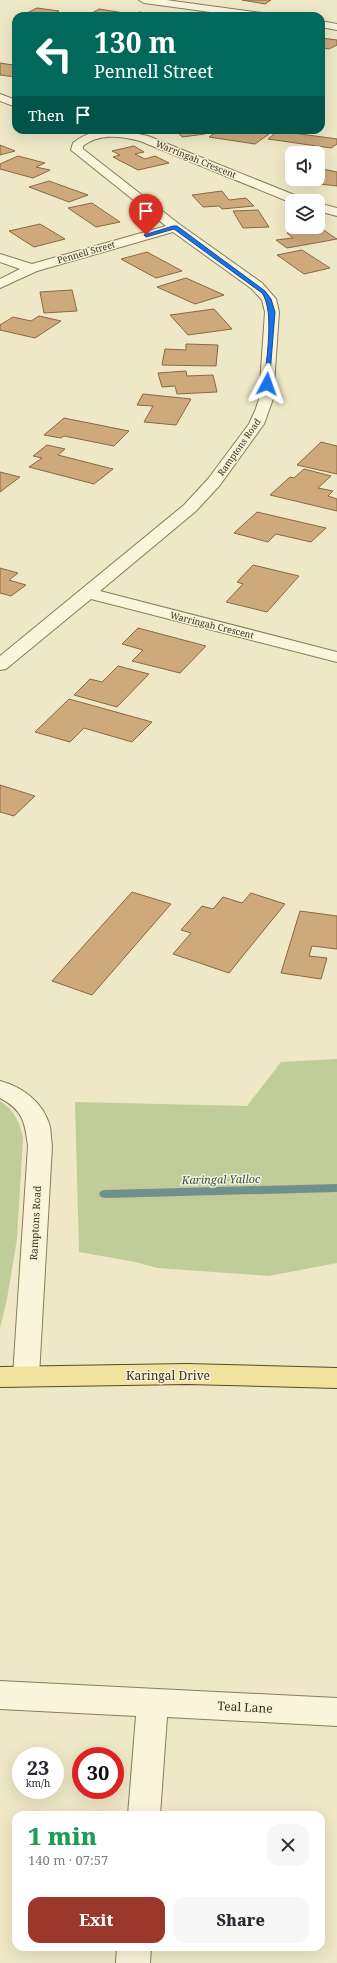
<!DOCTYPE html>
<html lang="en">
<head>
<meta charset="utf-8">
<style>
	:root { --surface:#fff; --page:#f7f7f7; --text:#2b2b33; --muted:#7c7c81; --accent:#9a392b }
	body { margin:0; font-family:"Noto Serif",serif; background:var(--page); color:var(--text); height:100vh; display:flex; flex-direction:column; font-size:15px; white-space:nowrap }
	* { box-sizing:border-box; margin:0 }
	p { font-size:13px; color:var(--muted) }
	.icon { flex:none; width:22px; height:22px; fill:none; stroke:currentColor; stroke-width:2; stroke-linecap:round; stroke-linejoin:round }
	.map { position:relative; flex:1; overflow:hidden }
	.details { position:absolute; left:12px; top:1811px; width:313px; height:140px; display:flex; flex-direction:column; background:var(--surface); border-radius:12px; box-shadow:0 4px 16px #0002 }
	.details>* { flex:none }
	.guide { position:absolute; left:12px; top:12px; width:313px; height:122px; border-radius:12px; box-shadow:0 4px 16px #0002; background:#00695c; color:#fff; overflow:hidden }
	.fabs { position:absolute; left:285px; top:146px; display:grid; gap:8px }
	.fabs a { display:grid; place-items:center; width:40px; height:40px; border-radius:8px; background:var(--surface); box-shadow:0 4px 16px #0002; font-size:20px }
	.speed { position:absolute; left:12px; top:1747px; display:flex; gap:8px; font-size:20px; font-weight:700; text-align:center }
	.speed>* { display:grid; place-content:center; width:52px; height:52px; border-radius:50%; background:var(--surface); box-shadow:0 4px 16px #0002; line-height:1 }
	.speed small { font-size:10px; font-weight:400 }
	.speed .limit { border:6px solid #d22; background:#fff; color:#111 }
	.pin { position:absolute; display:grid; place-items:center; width:34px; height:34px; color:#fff; margin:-41px -17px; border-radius:50% 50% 50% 0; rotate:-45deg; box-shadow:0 0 4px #0007 }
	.pin .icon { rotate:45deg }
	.me { position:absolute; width:44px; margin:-22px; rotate:4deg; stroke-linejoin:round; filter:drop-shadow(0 0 3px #0008) }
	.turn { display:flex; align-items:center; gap:14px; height:84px; padding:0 16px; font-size:18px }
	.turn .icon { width:52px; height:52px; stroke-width:2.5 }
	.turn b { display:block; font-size:28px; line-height:34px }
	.then { display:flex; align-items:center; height:38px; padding:0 16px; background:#0003; gap:8px; font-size:15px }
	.round { display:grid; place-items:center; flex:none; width:42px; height:42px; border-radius:12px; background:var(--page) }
	.summary { display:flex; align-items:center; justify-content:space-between; height:68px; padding:0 16px }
	h1 { font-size:24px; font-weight:800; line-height:30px; color:#1e9e55 }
	.primary-button { display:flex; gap:8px; margin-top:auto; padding:8px 16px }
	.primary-button a { flex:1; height:46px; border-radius:12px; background:var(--accent); color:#fff; font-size:16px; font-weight:800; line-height:46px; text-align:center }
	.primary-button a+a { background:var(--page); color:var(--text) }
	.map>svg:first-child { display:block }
	.green { fill:#c0cd99 }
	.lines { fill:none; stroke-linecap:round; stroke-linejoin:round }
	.stream { fill:#6e918d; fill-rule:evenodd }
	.building { fill:#cda97c; stroke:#8a6841 }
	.street-casing { stroke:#8b7b5b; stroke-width:2 }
	.primary-casing { stroke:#59482f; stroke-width:2 }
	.street { fill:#f9f4da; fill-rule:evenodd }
	.primary { fill:#f2e39e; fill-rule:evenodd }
	.route { fill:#1a73e8; stroke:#114b97 }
	.labels { text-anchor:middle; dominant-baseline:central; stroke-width:3; stroke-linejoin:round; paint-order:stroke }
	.far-street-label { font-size:9px; fill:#3b301f; stroke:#f6f1d6 }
	.street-label { font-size:10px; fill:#3b301f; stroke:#f6f1d6 }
	.water-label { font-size:11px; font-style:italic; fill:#2e575a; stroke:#f6f1d6 }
	.near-street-label { font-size:12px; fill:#3b301f; stroke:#f6f1d6 }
</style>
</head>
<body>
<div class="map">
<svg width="337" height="1963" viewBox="0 0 337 1963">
	<rect width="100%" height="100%" fill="#efe8c6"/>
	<g class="green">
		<path d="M337 1059V1263L269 1276 157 1268 135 1262 79 1252 75 1102 247 1106 281 1062Z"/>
		<path d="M0 1101C14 1110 20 1122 23 1138L17 1239 7 1299 0 1328Z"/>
	</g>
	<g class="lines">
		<path class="stream" d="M337 1184V1192L105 1198 101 1197 99 1194 101 1191 105 1190Z"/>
	</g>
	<g class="building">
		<path d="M242 0H271L265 4Z"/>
		<path d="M37 8 59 11 50 16H21Z"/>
		<path d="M99 9 124 13 118 16H87Z"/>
		<path d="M139 12 167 16H133Z"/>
		<path d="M321 38 337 40V45L329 49 321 48Z"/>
		<path d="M0 63 13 65 16 64V77L0 75Z"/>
		<path d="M176 130H201L205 134 182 137Z"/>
		<path d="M219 130H244L269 134 255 144 209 137Z"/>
		<path d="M279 130H296L293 133 337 139V144L331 148 268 139Z"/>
		<path d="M0 145 15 151 0 155Z"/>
		<path d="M134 146 144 152 135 154 145 159 155 156 169 163 138 170 113 157 120 155 112 151Z"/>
		<path d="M18 156 45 163 36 167 50 170 33 178 0 169V164Z"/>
		<path d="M318 168 337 172V186L320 184 325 180 318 179Z"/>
		<path d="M49 181 88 195 69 202 29 187Z"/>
		<path d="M222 191 229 200 246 198 254 206 222 209 219 206 203 207 192 195Z"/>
		<path d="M92 203 120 222 96 227 68 208Z"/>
		<path d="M258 210 269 227 243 228 233 211Z"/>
		<path d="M40 224 65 239 34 247 9 231Z"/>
		<path d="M319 227 337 239 287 248 276 240 293 238 287 233Z"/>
		<path d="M302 250 330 268 304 274 277 255Z"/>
		<path d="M147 252 182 271 156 278 121 259Z"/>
		<path d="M186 278 224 295 195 304 157 287Z"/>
		<path d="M72 290 77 311 44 313 40 292Z"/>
		<path d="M214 309 232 329 188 335 170 315Z"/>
		<path d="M39 316 61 321 35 338 0 330V325L13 317 31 321Z"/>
		<path d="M186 344 218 345 216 366 162 365 165 349 186 350Z"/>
		<path d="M186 371 187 376 213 375 217 392 177 394 175 386 162 387 158 373Z"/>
		<path d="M143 394 191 399 176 425 144 422 153 406 137 405Z"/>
		<path d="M64 418 129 431 114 446 64 436 61 438 44 435Z"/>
		<path d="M321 442 337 446V474L297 465Z"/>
		<path d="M47 445 65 449 58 455 113 469 94 484 29 467 42 458 33 456Z"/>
		<path d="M304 469 331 476 318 488 333 491 328 496 337 499V511L270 495 290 477 294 478Z"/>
		<path d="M0 472 20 477 0 492Z"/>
		<path d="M257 512 326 528 311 542 276 534 268 542 234 533Z"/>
		<path d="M253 565 299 576 267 612 226 602 243 584 237 582Z"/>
		<path d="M0 568 18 573 9 580 26 585 11 596 0 593Z"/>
		<path d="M138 628 206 646 180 673 132 661 143 650 122 644Z"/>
		<path d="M118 666 149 674 117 707 74 695 90 679 102 682Z"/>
		<path d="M69 699 152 722 132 742 84 728 70 742 35 732Z"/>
		<path d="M0 785 35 796 14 816 0 812Z"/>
		<path d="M132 892 171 904 92 995 52 981Z"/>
		<path d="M251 893 285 904 229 973 173 954 191 933 181 930 202 906 213 909 223 897 242 903Z"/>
		<path d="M300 911 337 916V949L312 946 309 956 327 958 321 979 281 973Z"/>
	</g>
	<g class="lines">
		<g class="street-casing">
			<g id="street">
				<path d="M139 0H166L262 13 267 16H240L144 3Z"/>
				<path d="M321 21 337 24V30L321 27Z"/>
				<path d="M0 94 16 100V107L0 101Z"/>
				<path d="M118 130 148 136 302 198 304 201H292V203L140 141C121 136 99 133 83 146V149L179 224 262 283 276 299 279 312 273 399 264 424 220 485 196 511 100 591 337 652V662L91 599 6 669 0 670V656L184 505 208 479 249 424 255 411 259 399 265 312 262 300 252 289 173 232 37 271 0 288V279L20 269 0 262V254L32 264 166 226 71 150 73 143C86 132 101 130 118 130Z"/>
				<path d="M318 203 337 208V216L318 211Z"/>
				<path d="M0 1081C23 1087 44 1103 50 1127 51 1133 51 1140 52 1146L39 1376 36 1383 26 1386 16 1383 13 1376 28 1146C25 1122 23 1110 0 1098Z"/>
				<path d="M0 1681 337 1698V1726L167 1717 160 1815H128L136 1716 0 1709Z"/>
				<path d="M117 1947H151L150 1963H116Z"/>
			</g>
		</g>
		<g class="primary-casing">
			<path id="primary" d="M187 1364 337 1368V1388L187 1384 0 1387V1367Z"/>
		</g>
		<use href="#street" class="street"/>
		<use href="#primary" class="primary"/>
	</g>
	<path class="route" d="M173 226H177L265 291 271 299 275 312 269 386 264 384C266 362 275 311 262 293L174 229 146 237 144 235Z"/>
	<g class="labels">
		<g class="far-street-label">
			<text transform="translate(196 159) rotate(22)">Warringah Crescent</text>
			<text transform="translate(86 252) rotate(-16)">Pennell Street</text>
			<text transform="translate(239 447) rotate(-55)">Ramptons Road</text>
			<text transform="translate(212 625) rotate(14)">Warringah Crescent</text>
		</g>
		<g class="street-label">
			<text transform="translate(35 1223) rotate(-87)">Ramptons Road</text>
		</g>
		<g class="water-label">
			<text transform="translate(221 1179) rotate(-1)">Karingal Yalloc</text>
		</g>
		<g class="near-street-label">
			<text x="168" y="1375">Karingal Drive</text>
			<text transform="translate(245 1707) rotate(3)">Teal Lane</text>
		</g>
	</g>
</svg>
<div class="fabs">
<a><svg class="icon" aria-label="sound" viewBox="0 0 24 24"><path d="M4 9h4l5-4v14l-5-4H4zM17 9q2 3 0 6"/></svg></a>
<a><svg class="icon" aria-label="layers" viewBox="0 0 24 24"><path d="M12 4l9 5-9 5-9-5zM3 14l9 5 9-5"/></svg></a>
</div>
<div class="speed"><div>23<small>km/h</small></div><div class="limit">30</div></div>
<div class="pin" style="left:146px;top:235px;background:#d93025"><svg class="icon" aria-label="arrive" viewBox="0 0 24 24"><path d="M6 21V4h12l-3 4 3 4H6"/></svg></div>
<svg class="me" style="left:267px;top:384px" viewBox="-20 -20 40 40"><path d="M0-17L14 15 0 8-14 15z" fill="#1a73e8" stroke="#fff" stroke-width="4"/></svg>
<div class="guide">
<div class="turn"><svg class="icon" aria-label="left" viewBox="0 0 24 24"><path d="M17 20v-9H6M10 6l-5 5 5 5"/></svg><div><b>130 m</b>Pennell Street</div></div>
<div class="then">Then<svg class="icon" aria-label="arrive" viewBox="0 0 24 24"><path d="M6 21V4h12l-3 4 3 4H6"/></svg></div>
</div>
<section class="details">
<div class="summary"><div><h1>1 min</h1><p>140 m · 07:57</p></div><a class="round"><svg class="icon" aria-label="close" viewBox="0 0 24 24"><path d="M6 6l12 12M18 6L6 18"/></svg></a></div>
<div class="primary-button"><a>Exit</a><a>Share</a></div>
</section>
</div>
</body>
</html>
